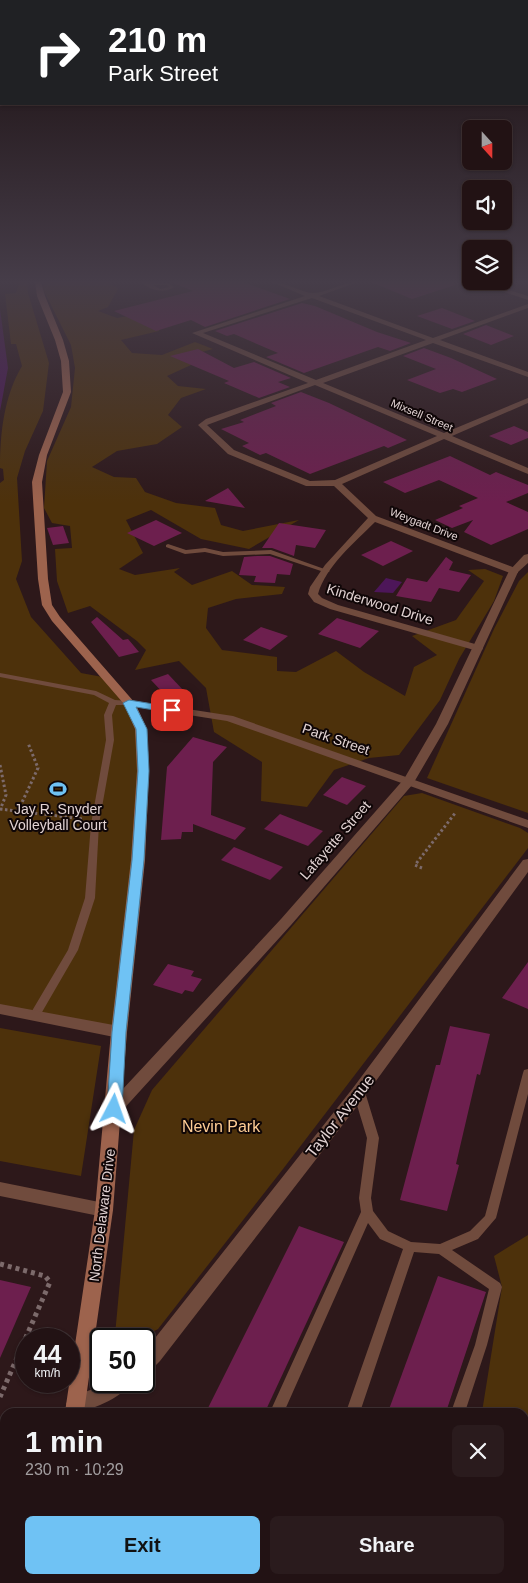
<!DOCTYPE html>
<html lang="en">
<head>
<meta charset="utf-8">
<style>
	:root { --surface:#221214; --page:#2a1b1d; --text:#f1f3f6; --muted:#a29ea0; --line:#3f3234; --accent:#6fc2f4 }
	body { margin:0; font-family:Arial,sans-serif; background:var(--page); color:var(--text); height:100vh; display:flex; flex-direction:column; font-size:19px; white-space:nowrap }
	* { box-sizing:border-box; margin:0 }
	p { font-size:16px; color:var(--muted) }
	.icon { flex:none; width:28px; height:28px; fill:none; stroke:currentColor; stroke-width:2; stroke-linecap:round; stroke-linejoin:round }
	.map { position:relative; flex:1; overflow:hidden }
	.side { position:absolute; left:0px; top:1408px; width:529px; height:176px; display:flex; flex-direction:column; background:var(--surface); border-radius:15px 15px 0 0; box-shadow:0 1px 4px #0004,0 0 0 1px var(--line) }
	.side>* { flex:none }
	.hud { position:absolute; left:0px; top:0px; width:529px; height:105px; box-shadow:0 1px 4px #0004,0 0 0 1px var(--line); background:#202124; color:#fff; overflow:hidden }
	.needle { width:32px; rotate:159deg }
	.controls { position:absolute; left:462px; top:120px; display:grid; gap:10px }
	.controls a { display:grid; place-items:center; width:50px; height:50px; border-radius:8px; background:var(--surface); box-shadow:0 1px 4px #0004,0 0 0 1px var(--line); font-size:25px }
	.speed { position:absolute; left:15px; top:1328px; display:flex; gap:10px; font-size:25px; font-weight:700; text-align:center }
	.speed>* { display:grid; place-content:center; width:65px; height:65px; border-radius:50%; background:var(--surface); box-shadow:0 1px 4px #0004,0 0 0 1px var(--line); line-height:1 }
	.speed small { font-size:12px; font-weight:400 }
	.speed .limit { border:2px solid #111; border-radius:8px; background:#fff; color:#111 }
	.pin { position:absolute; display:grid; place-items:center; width:42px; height:42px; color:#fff; margin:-21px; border-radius:10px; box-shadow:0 2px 8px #0006 }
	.me { position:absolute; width:55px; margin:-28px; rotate:4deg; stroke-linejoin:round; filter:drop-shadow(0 0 4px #0008) }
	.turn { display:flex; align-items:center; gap:18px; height:105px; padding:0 25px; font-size:22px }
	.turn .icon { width:65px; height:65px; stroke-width:2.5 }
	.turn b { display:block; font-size:35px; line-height:42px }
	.round { display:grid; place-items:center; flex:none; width:52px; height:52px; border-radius:8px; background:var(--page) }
	.summary { display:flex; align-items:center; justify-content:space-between; height:85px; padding:0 25px }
	h1 { font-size:30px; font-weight:700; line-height:38px }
	.primary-button { display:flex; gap:10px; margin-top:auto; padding:10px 25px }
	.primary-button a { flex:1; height:58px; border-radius:8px; background:var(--accent); color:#111; font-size:20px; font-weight:700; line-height:58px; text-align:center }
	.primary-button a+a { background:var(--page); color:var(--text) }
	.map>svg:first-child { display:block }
	.green { fill:#4d310b }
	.water { fill:#4d1659 }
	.building { fill:#6d1f4e }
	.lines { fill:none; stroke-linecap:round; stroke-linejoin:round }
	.path-far1 { stroke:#7c6a6b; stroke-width:3; stroke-dasharray:2.5 2.5; stroke-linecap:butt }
	.path { stroke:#7c6a6b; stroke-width:5; stroke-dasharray:4 4; stroke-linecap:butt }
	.service { fill:#704b3d; fill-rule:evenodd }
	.minor { fill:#704b3d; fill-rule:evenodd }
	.tertiary { fill:#704b3d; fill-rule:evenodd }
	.secondary { fill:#9d634d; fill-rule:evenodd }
	.route { fill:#6fc2f4; stroke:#487e9f }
	.labels { text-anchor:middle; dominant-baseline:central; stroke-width:4; stroke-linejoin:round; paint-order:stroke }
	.far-street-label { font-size:11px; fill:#e2d3d3; stroke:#0f0607 }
	.street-label { font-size:14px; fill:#e2d3d3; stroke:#0f0607 }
	.poi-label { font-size:14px; fill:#e2d3d3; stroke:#0f0607 }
	.near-street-label { font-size:16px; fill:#e2d3d3; stroke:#0f0607 }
	.near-park-label { font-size:16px; fill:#ffcd95; stroke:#0f0607 }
</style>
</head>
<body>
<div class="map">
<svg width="528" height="1583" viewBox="0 0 528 1583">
	<rect width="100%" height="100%" fill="#2d181a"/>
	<g class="green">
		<path d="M4 282H27L28 293 49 363 43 411 25 451 17 478 22 561 16 579 31 617 81 673 108 678 141 729 119 1032 0 1009V483L4 480 3 469 0 468C0 433 4 396 22 366L16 344H11L5 294 16 293 19 283Z"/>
		<path d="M44 282H109L118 289 108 307 98 311 117 318 128 316 158 327 159 331 121 340 132 353 162 355 195 342 213 349 187 356 191 365 167 376 178 386 206 389 181 398 168 415 182 427 157 444 117 451 92 467 114 477 136 478 145 492 176 503 215 508 221 525 243 531 299 520 249 549 201 539 151 510 126 520 143 553 119 569 135 575 180 568 174 572 192 585 232 571 252 585 285 587 282 594 236 599 208 608 206 628 222 650 277 657V671L296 672 336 651 364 672 405 696 414 667 437 655 412 636 456 620 484 581 468 570 485 569 503 576 494 601 459 659 440 700 399 755 369 758 334 770 307 807 261 801 262 762 214 732 206 688 179 661 135 670 146 650 137 641 90 606 68 613 57 581 55 549 72 548 70 526 52 523 44 508 47 461 71 407 75 368 71 345 43 289Z"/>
		<path d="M528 572V813L427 778 494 629 519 581Z"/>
		<path d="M422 793 520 828 528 833V848L283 1169 158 1329C143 1338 133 1341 115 1335L134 1130 152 1090 404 796Z"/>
		<path d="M0 1028 101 1046 81 1176 0 1161Z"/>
		<path d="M528 1235V1583H434L435 1579H524V1412H482L502 1287 494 1256Z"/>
	</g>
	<g class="water">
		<path d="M0 309 8 368 0 411Z"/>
		<path d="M386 578 402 582 393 593 374 592Z"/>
	</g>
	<g class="building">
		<path d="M171 282H243L290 299 205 327 191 320 156 331 114 311 193 291Z"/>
		<path d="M371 282H454L455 285 412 299Z"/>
		<path d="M302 303 315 306 377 332 411 343 390 351 378 347 304 373 266 357 278 353 234 334 227 336 215 331Z"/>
		<path d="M442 308 475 321 452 329 417 316Z"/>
		<path d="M486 325 514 336 491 345 463 334Z"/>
		<path d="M424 348 451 358 497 379 462 392 453 389 440 393 407 380 436 369 403 356Z"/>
		<path d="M198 349 234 368 254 362 291 378 278 382 290 387 259 398 224 383 229 381 170 356Z"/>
		<path d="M301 392 329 403 407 440 388 448 384 446 368 452 310 474 266 453 260 455 242 446 249 443 221 429 244 422 240 420 276 406 271 403Z"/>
		<path d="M514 426 528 432V438L511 445 489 436Z"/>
		<path d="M450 456 490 475 496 472 528 485V493L506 502 528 512V529L491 545 464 532 473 520 452 528 435 520 463 508 459 506 478 498 439 480 405 493 383 482Z"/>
		<path d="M228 488 245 508 205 501Z"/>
		<path d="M156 520 182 533 154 546 127 533Z"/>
		<path d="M279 523 326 530 315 548 296 545 294 556 272 548H262Z"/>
		<path d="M63 526 69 543 53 545 47 528Z"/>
		<path d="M391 541 413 551 383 566 361 555Z"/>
		<path d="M257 556H270L293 564 290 575 277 574 275 583 254 582 256 576 239 575 244 557Z"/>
		<path d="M446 557 453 562 449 570 471 575 459 592 439 588 431 602 396 596 407 578 427 582Z"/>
		<path d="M97 617 123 640 128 639 139 652 119 657 91 622Z"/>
		<path d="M337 618 379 631 360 648 318 634Z"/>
		<path d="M261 627 288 636 270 650 243 640Z"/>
		<path d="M168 674 184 691 167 697 151 680Z"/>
		<path d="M193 737 227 747 213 762 211 815 246 828 235 840 193 824V832H182L181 839 161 840 167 767Z"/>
		<path d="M342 777 366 786 347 805 323 795Z"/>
		<path d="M280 814 323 831 308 846 264 829Z"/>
		<path d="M234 847 283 867 270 880 221 860Z"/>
		<path d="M528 962V1009L502 998Z"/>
		<path d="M168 964 194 971 191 976 202 979 193 992 185 990 182 994 153 985Z"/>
		<path d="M450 1026 490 1034 480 1075 477 1074 456 1164 459 1165 447 1211 400 1200 436 1065H440Z"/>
		<path d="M299 1226 344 1242 265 1412H206Z"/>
		<path d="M438 1276 486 1292 446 1412H388Z"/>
		<path d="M0 1280 31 1287 0 1358Z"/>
	</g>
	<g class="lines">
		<g class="path-far1">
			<path d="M0 765 6 795 0 810"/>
			<path d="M0 809 83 819"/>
			<path d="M18 811 38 768 28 743"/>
			<path d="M422 868 415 865 456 812"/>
		</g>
		<path class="path" d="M0 1264 45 1276 50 1282 0 1397"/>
		<g class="service">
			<path d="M140 282 168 283 174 287C163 295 149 289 140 282ZM153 285H167L169 287 160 289Z"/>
			<path d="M168 544 186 550 205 548 223 552 271 550 330 571 328 572H324L270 554 223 556 205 552 185 554 166 547V545Z"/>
			<path d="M0 673 96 691 115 700 129 701 133 703 129 705H116L112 715 114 740 99 824 95 898 78 950 38 1019 34 1020 30 1019 29 1016 68 950 85 898 91 824 106 740 104 715 109 703 94 695 0 677Z"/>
			<path d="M528 1069V1094L496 1218 478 1239 452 1250 500 1283 502 1287 487 1345 465 1412H451L475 1345 489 1289 439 1254 414 1252 360 1412H346L403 1249 380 1239 368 1223 284 1412H270L361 1212 359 1198 367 1138 353 1092 355 1089 359 1088 363 1089 365 1092 379 1138 371 1198 373 1211 388 1231 411 1242 440 1244 470 1231 485 1216 523 1073 524 1070Z"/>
			<path d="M358 1579H376L377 1583H359Z"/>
		</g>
		<g class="minor">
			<path d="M272 282C287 282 301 293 313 293 327 293 342 282 358 282L319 296 433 338 528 304V308L440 340 528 372V377L433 343 323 383 444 433 528 398V403L452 436 528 468V474L444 439 342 484 376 516 518 569V573H510L375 522C355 542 326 566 318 594L322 598 338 605 482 646 483 648 482 650H474L330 609 314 602 308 594 310 587 325 565 368 518 334 486H306L228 454 198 425 206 419 308 383 192 333 305 296ZM312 298 426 340 316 380 203 333ZM315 385 437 436 335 480 310 481 234 450 207 425Z"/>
			<path d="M474 282H483L528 296V300Z"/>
			<path d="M129 700 233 716 528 820V828L227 721 125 705 123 703Z"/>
			<path d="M528 859V872L365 1096 160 1361 151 1370 144 1372V1352L353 1088 523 860Z"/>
			<path d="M0 1004 119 1026 124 1028 127 1032 124 1036 119 1038 0 1014Z"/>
			<path d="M0 1182 104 1203 110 1205 113 1210 110 1215 104 1217 0 1196Z"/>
			<path d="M108 1381H132C126 1396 84 1416 69 1410L66 1404 69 1398 101 1386Z"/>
		</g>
		<path class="tertiary" d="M528 554V563L518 572 448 724 413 784 291 925 120 1113 114 1115 108 1113 106 1109 108 1105 281 919 404 779 436 724 509 571 524 555Z"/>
		<g class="secondary">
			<path d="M35 282H41L45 296 63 340 69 361 71 392 47 455 42 482 48 579 52 605 60 617 135 703 147 729 149 771 145 860 127 1032 113 1210 84 1412H65L95 1210 111 1032 131 860 137 771 135 729 124 704 52 621 42 605 38 579 32 482 39 455 63 392 61 361 55 340 37 296Z"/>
			<path d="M15 1579H37L35 1583H13Z"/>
		</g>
	</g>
	<linearGradient id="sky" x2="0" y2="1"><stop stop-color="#190d0e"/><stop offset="0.56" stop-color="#463d49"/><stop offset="1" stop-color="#463d49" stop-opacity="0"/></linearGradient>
	<rect width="528" height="503" fill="url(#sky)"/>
	<path class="route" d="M129 700 172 707 177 710 172 713 136 707 147 729 149 771 144 860 126 1032 122 1109 119 1113H109L107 1109 112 1032 132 860 138 771 136 729 123 703Z"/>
	<defs>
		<g id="stadium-bare" transform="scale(1.35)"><path d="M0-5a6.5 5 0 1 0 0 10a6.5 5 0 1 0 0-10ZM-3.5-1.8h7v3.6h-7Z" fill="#6fc2f4" stroke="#0f0607" stroke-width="2.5" paint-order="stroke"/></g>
	</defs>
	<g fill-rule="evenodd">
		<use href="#stadium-bare" x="58" y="789"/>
	</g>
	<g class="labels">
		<g class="far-street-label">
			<text transform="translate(422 415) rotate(23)">Mixsell Street</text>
			<text transform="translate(424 524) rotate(21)">Weygadt Drive</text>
		</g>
		<g class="street-label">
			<text transform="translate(380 604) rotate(17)">Kinderwood Drive</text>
			<text transform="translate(336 739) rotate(19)">Park Street</text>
			<text transform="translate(335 840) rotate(-49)">Lafayette Street</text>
			<text transform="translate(102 1215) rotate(-83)">North Delaware Drive</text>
		</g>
		<g class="poi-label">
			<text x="58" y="809">Jay R. Snyder<tspan x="58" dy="16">Volleyball Court</tspan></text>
		</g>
		<g class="near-street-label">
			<text transform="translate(340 1116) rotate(-52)">Taylor Avenue</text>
		</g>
		<g class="near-park-label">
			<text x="221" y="1126">Nevin Park</text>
		</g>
	</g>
</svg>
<div class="controls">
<a><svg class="needle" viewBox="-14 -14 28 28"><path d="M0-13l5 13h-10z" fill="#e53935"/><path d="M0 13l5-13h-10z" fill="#a29ea0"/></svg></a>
<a><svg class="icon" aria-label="sound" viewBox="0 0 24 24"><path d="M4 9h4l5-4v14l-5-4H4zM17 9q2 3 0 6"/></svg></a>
<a><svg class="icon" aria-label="layers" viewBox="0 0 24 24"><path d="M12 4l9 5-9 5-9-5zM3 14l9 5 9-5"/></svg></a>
</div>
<div class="speed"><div>44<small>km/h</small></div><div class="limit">50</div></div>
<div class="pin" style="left:172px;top:710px;background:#d93025"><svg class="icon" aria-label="arrive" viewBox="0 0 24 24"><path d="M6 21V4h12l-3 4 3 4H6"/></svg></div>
<svg class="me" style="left:114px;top:1109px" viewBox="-20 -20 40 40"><path d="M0-17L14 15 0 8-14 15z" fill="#6fc2f4" stroke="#fff" stroke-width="4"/></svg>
<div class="hud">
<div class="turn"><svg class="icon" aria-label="right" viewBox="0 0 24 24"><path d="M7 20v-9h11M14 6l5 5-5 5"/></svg><div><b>210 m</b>Park Street</div></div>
</div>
<section class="side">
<div class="summary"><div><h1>1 min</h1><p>230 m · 10:29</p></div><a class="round"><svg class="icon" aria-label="close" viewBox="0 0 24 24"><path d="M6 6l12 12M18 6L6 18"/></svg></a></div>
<div class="primary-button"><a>Exit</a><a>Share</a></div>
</section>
</div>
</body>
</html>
